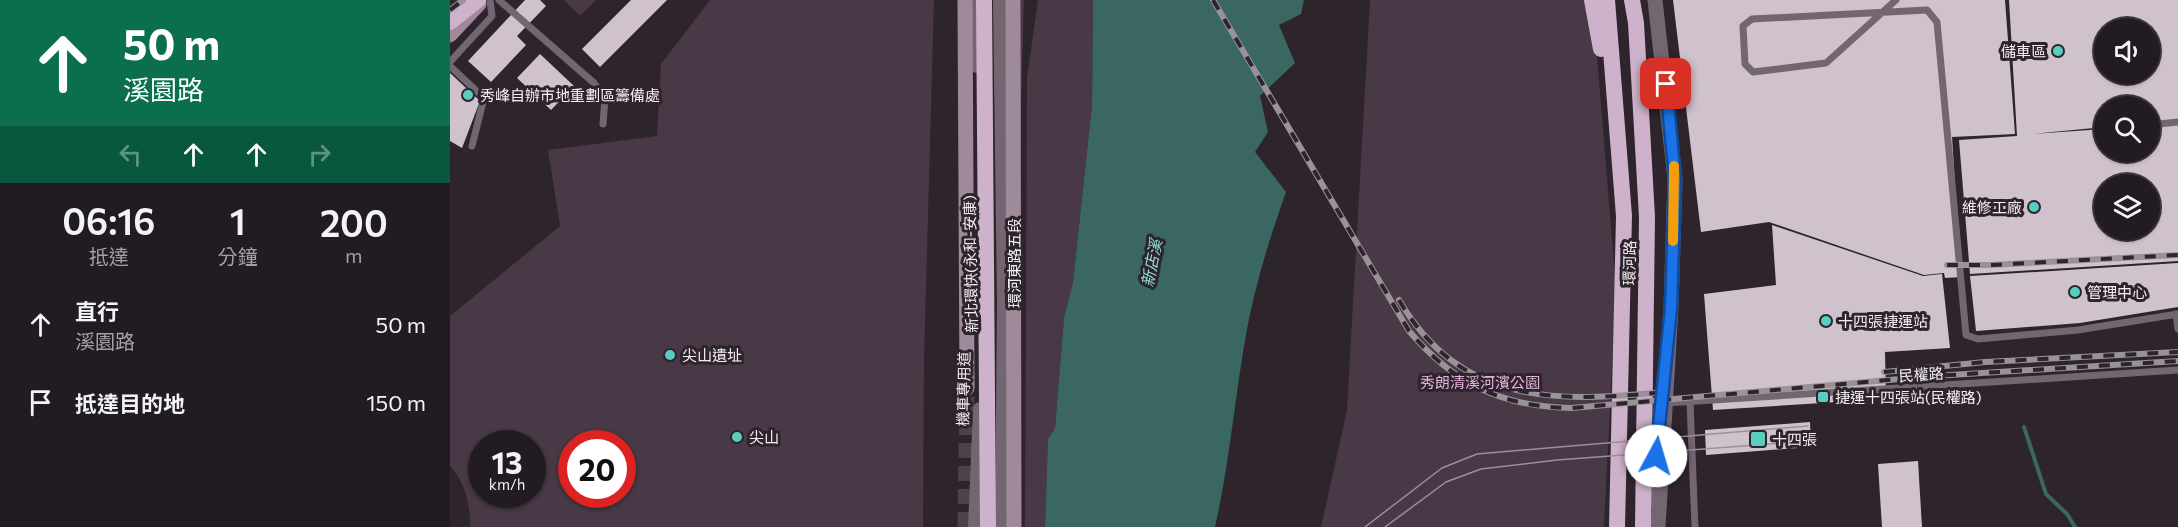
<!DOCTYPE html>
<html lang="zh-TW">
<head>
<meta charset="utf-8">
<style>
	:root { --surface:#221b21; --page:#2e282e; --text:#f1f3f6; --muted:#a2a1a5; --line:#3f393f }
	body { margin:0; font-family:Commissioner,"Noto Sans TC",sans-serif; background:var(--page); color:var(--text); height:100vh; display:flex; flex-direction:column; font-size:22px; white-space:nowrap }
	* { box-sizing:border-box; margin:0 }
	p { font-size:20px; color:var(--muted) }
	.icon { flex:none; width:33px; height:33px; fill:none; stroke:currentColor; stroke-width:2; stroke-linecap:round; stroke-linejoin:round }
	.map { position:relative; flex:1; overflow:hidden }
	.details { display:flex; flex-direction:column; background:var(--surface); width:450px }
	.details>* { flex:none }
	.top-card { background:#0b6e4f; color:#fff; overflow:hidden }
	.controls { position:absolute; left:1644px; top:18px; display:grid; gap:12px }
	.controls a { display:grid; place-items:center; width:66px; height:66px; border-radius:50%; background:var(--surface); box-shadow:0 2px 4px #0004,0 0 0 2px var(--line); font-size:30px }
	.speed { position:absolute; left:18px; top:430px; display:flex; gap:12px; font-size:30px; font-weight:700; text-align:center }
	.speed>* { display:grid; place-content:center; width:78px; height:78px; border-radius:50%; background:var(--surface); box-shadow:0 2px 4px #0004,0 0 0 2px var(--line); line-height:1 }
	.speed small { font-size:15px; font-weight:400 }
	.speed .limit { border:9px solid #d22; background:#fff; color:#111 }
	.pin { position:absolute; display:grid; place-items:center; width:51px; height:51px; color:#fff; margin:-26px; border-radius:12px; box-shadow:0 3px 9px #0006 }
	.me { position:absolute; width:66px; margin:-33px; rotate:6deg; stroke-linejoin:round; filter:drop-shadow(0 0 4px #0008) }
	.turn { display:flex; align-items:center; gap:21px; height:126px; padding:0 24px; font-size:27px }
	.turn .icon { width:78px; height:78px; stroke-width:2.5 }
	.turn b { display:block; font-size:42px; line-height:51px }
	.lanes { display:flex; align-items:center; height:57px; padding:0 24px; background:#0003; justify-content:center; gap:30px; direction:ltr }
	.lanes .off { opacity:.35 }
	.eta { display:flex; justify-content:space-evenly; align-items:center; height:102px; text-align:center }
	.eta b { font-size:36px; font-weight:600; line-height:42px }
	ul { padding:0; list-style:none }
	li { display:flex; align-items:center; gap:18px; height:78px; padding:0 24px }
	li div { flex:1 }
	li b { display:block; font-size:22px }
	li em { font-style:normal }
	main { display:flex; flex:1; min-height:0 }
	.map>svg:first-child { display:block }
	.green { fill:#493846; fill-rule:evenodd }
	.water { fill:#3a6761 }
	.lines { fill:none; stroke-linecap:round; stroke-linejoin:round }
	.stream { stroke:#3a6761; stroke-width:4 }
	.building { fill:#cfc2cc; fill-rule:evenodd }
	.secondary-tunnel { stroke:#4b424a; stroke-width:15; stroke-dasharray:15 8; stroke-linecap:butt }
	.service { stroke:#736671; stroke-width:7 }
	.minor { stroke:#736671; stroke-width:14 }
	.tertiary { stroke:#736671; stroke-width:15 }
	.secondary { stroke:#9e8a9b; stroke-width:15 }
	.trunk { stroke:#ceb1ca; stroke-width:16 }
	.tram { stroke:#999298; stroke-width:1.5 }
	.rail-casing { stroke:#999298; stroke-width:6 }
	.rail { stroke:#2d242c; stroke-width:4; stroke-dasharray:11; stroke-linecap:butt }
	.route-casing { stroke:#114b97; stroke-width:15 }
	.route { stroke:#1a73e8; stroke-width:10 }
	.slow { stroke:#f59e0b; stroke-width:10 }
	.poi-dot { fill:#58cec0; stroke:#2d242c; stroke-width:2 }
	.labels { text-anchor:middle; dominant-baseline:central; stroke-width:6; stroke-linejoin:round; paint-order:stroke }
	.poi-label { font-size:15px; fill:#f4eef3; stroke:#2d242c; text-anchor:start }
	.street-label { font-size:15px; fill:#f4eef3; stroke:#2d242c }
	.park-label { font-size:15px; fill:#e5b3dd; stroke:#2d242c }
	.water-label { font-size:16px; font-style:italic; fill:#90e1d5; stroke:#2d242c }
</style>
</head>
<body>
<main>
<section class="details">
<div class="top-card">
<div class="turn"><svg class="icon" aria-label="ahead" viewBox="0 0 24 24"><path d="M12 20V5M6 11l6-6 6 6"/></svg><div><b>50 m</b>溪園路</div></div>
<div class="lanes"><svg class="icon off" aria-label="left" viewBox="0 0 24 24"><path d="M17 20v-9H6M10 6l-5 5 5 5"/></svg><svg class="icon" aria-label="ahead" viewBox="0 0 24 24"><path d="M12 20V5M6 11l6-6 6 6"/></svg><svg class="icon" aria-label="ahead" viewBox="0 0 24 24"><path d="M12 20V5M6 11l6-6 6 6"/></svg><svg class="icon off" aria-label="right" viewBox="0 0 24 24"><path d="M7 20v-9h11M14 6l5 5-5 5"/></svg></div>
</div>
<div class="eta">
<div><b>06:16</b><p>抵達</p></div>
<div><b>1</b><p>分鐘</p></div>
<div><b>200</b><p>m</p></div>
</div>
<ul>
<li><svg class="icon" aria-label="ahead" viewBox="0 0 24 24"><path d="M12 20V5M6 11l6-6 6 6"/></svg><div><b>直行</b><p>溪園路</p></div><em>50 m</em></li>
<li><svg class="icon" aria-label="arrive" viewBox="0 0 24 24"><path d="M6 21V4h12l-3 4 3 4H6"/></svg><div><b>抵達目的地</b></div><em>150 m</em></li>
</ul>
</section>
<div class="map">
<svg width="1728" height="527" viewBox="0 0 1728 527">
	<rect width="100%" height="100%" fill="#2d242c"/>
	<g class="green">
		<path d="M114 0H146L130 16Z"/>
		<path d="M260 0H484L474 360 473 527H20C20 504 16 484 0 466V316L110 226 98 150 207 136 211 64ZM32 444H82V495H32ZM122 444H172V495H122Z"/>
		<path d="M567 0H574L570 144Z"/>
		<path d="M588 0H643L642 105 623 282 614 318 605 428 598 439 595 527H575L577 78Z"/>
		<path d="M920 0H1136L1147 56 1166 287 1154 527H871L897 410Z"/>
	</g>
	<path class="water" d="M643 0H854L851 14 829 25 845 63 810 96 818 132 805 152 836 192C820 237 806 282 797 329 785 395 780 461 765 527H595L598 439 605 428 614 318 623 282 642 105Z"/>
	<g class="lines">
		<path class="stream" d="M1574 427 1596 494 1617 514 1625 527"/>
	</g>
	<g class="building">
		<path d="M75 0H90L96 6 67 36 76 45 41 82 18 61Z"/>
		<path d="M181 0H217L150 67 132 49Z"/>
		<path d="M1223 0H1555L1565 134 1502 137 1511 277 1495 278 1494 273 1474 275 1319 222 1251 232Z"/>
		<path d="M1559 0H1728V121L1700 124V106H1654V127L1582 134 1654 129V152H1700V126L1728 124V261L1520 274 1509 140 1567 136ZM1654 28H1700V74H1654ZM1654 184H1700V230H1654Z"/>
		<path d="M90 54 124 86 101 110 67 78Z"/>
		<path d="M0 73 30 101 12 148 0 141Z"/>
		<path d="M1322 225 1473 276 1492 274 1500 348 1435 352 1436 399 1263 410 1254 294 1326 285Z"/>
		<path d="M1728 263V307L1630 323 1526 331 1520 276Z"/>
		<path d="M1360 422 1361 447 1256 455 1255 430Z"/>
		<path d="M1468 461 1472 527H1432L1428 464Z"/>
	</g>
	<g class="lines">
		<path class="secondary-tunnel" d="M515 527 517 388"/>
		<g class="service">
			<path d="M49 0 144 83 155 98 153 124"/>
			<path d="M1446 0 1385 55 1376 63 1303 72 1295 64 1293 26 1302 19 1477 10 1487 22 1516 335 1528 339 1628 330 1728 314"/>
			<path d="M0 62 42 16 40 0"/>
			<path d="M0 66 34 98 22 146"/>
			<path d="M1700 125 1728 122"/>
			<path d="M1652 129H1654"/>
			<path d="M1726 314 1728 329"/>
			<path d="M1240 402 1245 527"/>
			<path d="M1216 403 1728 370"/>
			<path d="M1201 504 1204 473"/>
		</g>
		<g class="minor">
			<path d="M524 0 527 66"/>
			<path d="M550 0 554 304 552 527"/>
			<path d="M525 527 530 409"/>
		</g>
		<path class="tertiary" d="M1205 0 1225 179 1221 308 1208 527"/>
		<g class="secondary">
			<path d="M515 0 517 388"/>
			<path d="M563 0 564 527"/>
			<path d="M0 35 29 4"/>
		</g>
		<g class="trunk">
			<path d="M534 0 538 527"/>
			<path d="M1142 0 1151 49"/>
			<path d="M1157 0 1174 216 1167 527"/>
			<path d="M1182 0 1186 23 1197 217 1193 527"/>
			<path d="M0 22 28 0"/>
		</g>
		<g class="tram">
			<path d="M915 527 992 468 1027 454 1358 426"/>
			<path d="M935 527 996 482 1031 469 1107 460 1359 441"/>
		</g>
		<g class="rail-casing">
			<g id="rail">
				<path d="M763 0 959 331C1004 384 1052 407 1122 408L1484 376 1728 361"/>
				<path d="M0 10 13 0"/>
				<path d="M1497 265H1541L1728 255"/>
				<path d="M949 300C1012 407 1108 402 1216 392"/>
				<path d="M1434 372 1535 362 1728 352"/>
			</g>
		</g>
		<use href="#rail" class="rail"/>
	</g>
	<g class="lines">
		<g class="route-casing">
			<path id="route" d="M1206 456 1221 308 1225 178 1216 84"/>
		</g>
		<use href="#route" class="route"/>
		<path class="slow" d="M1223 241 1224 166"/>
	</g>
	<g class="poi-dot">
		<circle cx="1608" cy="51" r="6"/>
		<circle cx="18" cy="95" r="6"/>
		<circle cx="1584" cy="207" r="6"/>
		<circle cx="1625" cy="292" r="6"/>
		<circle cx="1376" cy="321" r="6"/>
		<circle cx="220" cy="355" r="6"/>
		<rect x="1367" y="391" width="12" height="12" rx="3"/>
		<circle cx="287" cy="437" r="6"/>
		<rect x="1300" y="431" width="16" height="16" rx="3"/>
	</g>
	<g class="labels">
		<g class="poi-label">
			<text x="1596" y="51" text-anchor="end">儲車區</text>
			<text x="30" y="95">秀峰自辦市地重劃區籌備處</text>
			<text x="1572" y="207" text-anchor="end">維修工廠</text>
			<text x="1637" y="292">管理中心</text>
			<text x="1388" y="321">十四張捷運站</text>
			<text x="232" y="355">尖山遺址</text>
			<text x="1385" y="397">捷運十四張站(民權路)</text>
			<text x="299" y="437">尖山</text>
			<text x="1322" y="439">十四張</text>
		</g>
		<g class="street-label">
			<text transform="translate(564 263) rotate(-90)">環河東路五段</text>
			<text transform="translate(1179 263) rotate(-89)">環河路</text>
			<text transform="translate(520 264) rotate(-91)">新北環快(永和-安康)</text>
			<text transform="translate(1471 374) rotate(-4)">民權路</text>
			<text transform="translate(513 389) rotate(-89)">機車專用道</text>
		</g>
		<g class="park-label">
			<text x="1030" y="382">秀朗清溪河濱公園</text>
		</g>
		<g class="water-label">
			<text transform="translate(701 263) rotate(-79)">新店溪</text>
		</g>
	</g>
</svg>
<div class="controls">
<a><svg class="icon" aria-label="sound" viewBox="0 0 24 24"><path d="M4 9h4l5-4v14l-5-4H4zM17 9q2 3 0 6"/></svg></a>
<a><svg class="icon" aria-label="search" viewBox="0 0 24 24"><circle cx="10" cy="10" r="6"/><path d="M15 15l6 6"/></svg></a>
<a><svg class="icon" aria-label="layers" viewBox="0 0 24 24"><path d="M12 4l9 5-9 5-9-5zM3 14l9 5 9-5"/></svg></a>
</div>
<div class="speed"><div>13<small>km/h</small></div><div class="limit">20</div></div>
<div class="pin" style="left:1216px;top:84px;background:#d93025"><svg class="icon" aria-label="arrive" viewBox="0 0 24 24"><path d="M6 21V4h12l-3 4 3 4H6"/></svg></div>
<svg class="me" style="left:1206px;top:456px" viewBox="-20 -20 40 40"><circle r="19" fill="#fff"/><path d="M0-13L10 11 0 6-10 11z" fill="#1a73e8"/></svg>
</div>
</main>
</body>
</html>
